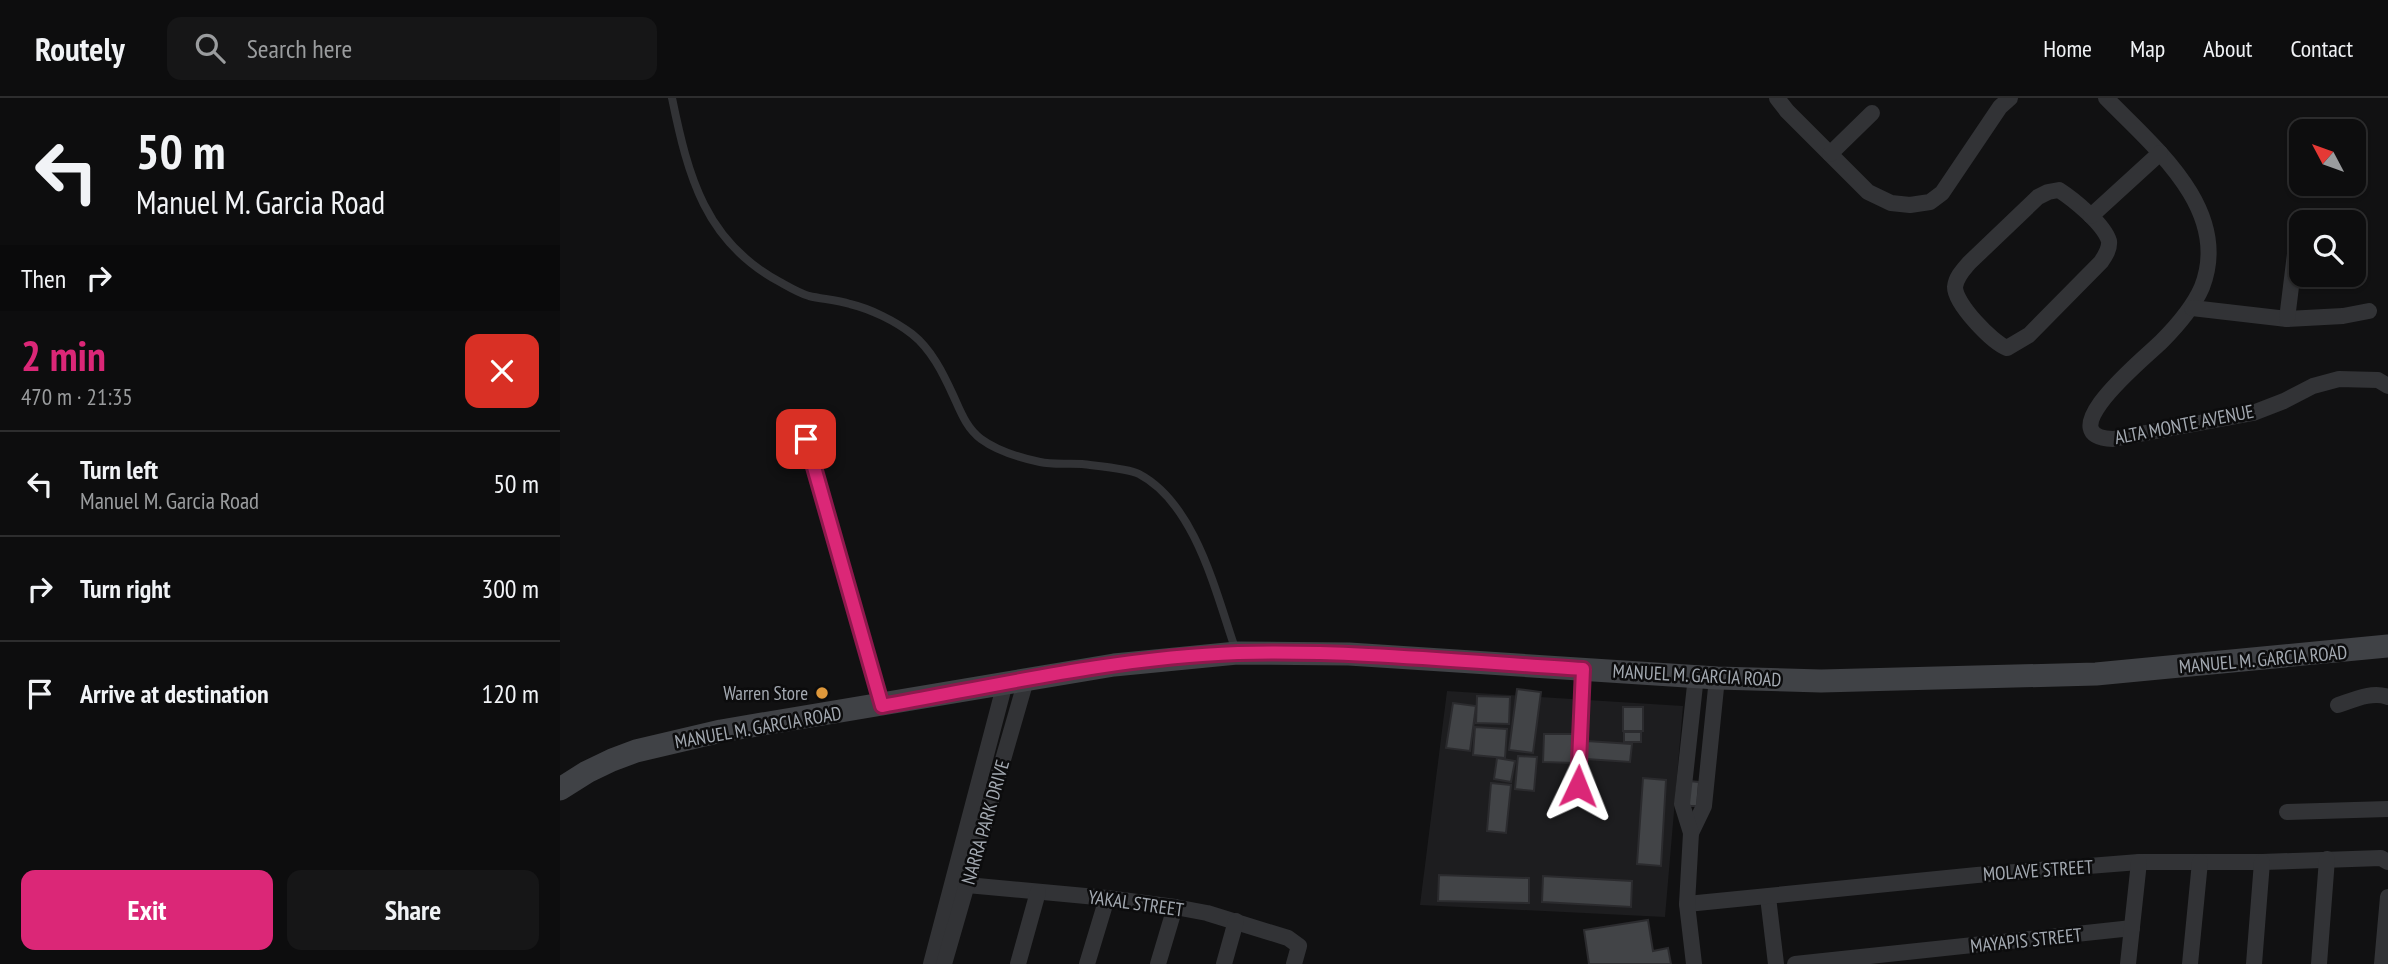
<!DOCTYPE html>
<html lang="en">
<head>
<meta charset="utf-8">
<style>
	:root { --surface:#0d0d0e; --page:#161617; --text:#f1f3f6; --muted:#9a9c9e; --line:#2d2d2e; --accent:#db2777 }
	body { margin:0; font-family:"PT Sans Narrow",sans-serif; background:var(--page); color:var(--text); height:100vh; display:flex; flex-direction:column; font-size:26px; white-space:nowrap }
	* { box-sizing:border-box; margin:0 }
	p { font-size:23px; color:var(--muted) }
	.icon { flex:none; width:38px; height:38px; fill:none; stroke:currentColor; stroke-width:2; stroke-linecap:round; stroke-linejoin:round }
	.map { position:relative; flex:1; overflow:hidden }
	.side { display:flex; flex-direction:column; background:var(--surface); width:560px }
	.side>* { flex:none }
	.top-card { background:#0d0d0e; color:var(--text); overflow:hidden }
	.needle { width:46px; rotate:311deg }
	.buttons { position:absolute; left:1729px; top:21px; display:grid; gap:14px }
	.buttons a { display:grid; place-items:center; width:77px; height:77px; border-radius:14px; background:var(--surface); box-shadow:0 2px 5px #0004,0 0 0 2px var(--line); font-size:35px }
	.pin { position:absolute; display:grid; place-items:center; width:60px; height:60px; color:#fff; margin:-30px; border-radius:14px; box-shadow:0 4px 10px #0006 }
	.me { position:absolute; width:77px; margin:-38px; rotate:2deg; stroke-linejoin:round; filter:drop-shadow(0 0 5px #0008) }
	.turn { display:flex; align-items:center; gap:24px; height:147px; padding:0 21px; font-size:32px }
	.turn .icon { width:91px; height:91px; stroke-width:2.5 }
	.turn b { display:block; font-size:49px; line-height:60px }
	.then { display:flex; align-items:center; height:66px; padding:0 21px; background:#0003; gap:14px; font-size:26px }
	.round { display:grid; place-items:center; flex:none; width:74px; height:74px; border-radius:14px; background:var(--page) }
	.summary { display:flex; align-items:center; justify-content:space-between; height:119px; padding:0 21px }
	h1 { font-size:42px; font-weight:600; line-height:52px; color:var(--accent) }
	.button { display:flex; gap:14px; margin-top:auto; padding:14px 21px }
	.button a { flex:1; height:80px; border-radius:14px; background:var(--accent); color:#fff; font-size:28px; font-weight:600; line-height:80px; text-align:center }
	.button a+a { background:var(--page); color:var(--text) }
	ul { padding:0; list-style:none }
	li { display:flex; align-items:center; gap:21px; height:105px; padding:0 21px; border-top:2px solid var(--line) }
	li div { flex:1 }
	li b { display:block; font-size:26px }
	li em { font-style:normal }
	header { display:flex; align-items:center; gap:42px; box-sizing:border-box; height:98px; padding:0 35px; background:var(--surface); border-bottom:2px solid var(--line) }
	header strong { font-size:33px }
	nav { display:flex; gap:38px; margin-inline-start:auto; font-size:24px }
	.search { width:490px; height:63px; background:var(--page); display:flex; align-items:center; gap:18px; box-sizing:border-box; padding:0 24px; border-radius:14px; color:var(--muted); font-size:26px }
	main { display:flex; flex:1; min-height:0 }
	.map>svg:first-child { display:block }
	.built { fill:#1d1d1f }
	.building { fill:#424447; stroke:#2b2b2e; stroke-width:2 }
	.lines { fill:none; stroke-linecap:round; stroke-linejoin:round }
	.lane { stroke:#323336; stroke-width:8 }
	.street { stroke:#323336; stroke-width:16 }
	.secondary { stroke:#404246; stroke-width:23 }
	.route-casing { stroke:#8e194d; stroke-width:18 }
	.route { stroke:#db2777; stroke-width:12 }
	.poi-dot { fill:#df983b; stroke:#0c0c0d; stroke-width:2.5 }
	.labels { text-anchor:middle; dominant-baseline:central; stroke-width:5; stroke-linejoin:round; paint-order:stroke }
	.street-label { font-size:19px; fill:#a3a9b1; stroke:#0c0c0d }
	.poi-label { font-size:19px; fill:#a3a9b1; stroke:#0c0c0d; text-anchor:end }
</style>
</head>
<body>
<header>
<strong>Routely</strong>
<div class="search"><svg class="icon" aria-label="search" viewBox="0 0 24 24"><circle cx="10" cy="10" r="6"/><path d="M15 15l6 6"/></svg>Search here</div>
<nav><a>Home</a><a>Map</a><a>About</a><a>Contact</a></nav>
</header>
<main>
<section class="side">
<div class="top-card">
<div class="turn"><svg class="icon" aria-label="left" viewBox="0 0 24 24"><path d="M17 20v-9H6M10 6l-5 5 5 5"/></svg><div><b>50 m</b>Manuel M. Garcia Road</div></div>
<div class="then">Then<svg class="icon" aria-label="right" viewBox="0 0 24 24"><path d="M7 20v-9h11M14 6l5 5-5 5"/></svg></div>
</div>
<div class="summary"><div><h1>2 min</h1><p>470 m · 21:35</p></div><a class="round" style="background:#d93025;color:#fff"><svg class="icon" aria-label="close" viewBox="0 0 24 24"><path d="M6 6l12 12M18 6L6 18"/></svg></a></div>
<ul>
<li><svg class="icon" aria-label="left" viewBox="0 0 24 24"><path d="M17 20v-9H6M10 6l-5 5 5 5"/></svg><div><b>Turn left</b><p>Manuel M. Garcia Road</p></div><em>50 m</em></li>
<li><svg class="icon" aria-label="right" viewBox="0 0 24 24"><path d="M7 20v-9h11M14 6l5 5-5 5"/></svg><div><b>Turn right</b></div><em>300 m</em></li>
<li><svg class="icon" aria-label="arrive" viewBox="0 0 24 24"><path d="M6 21V4h12l-3 4 3 4H6"/></svg><div><b>Arrive at destination</b></div><em>120 m</em></li>
</ul>
<div class="button"><a>Exit</a><a>Share</a></div>
</section>
<div class="map">
<svg width="1828" height="866" viewBox="0 0 1828 866">
	<rect width="100%" height="100%" fill="#111112"/>
	<path class="built" d="M887 593 1123 608 1105 819 860 807Z"/>
	<g class="building">
		<path d="M957 591 981 594 973 655 949 652Z"/>
		<path d="M917 598 950 599 949 626 916 625Z"/>
		<path d="M893 605 916 608 910 653 886 650Z"/>
		<rect x="1063" y="609" width="20" height="24"/>
		<path d="M915 629 947 631 945 660 913 657Z"/>
		<rect x="1064" y="634" width="17" height="10"/>
		<path d="M984 636H1015L1014 665 983 664Z"/>
		<path d="M1027 643 1072 646 1070 664 1026 661Z"/>
		<path d="M958 658 977 659 974 693 955 691Z"/>
		<path d="M937 660 955 663 951 684 934 681Z"/>
		<path d="M1083 680 1106 682 1101 768 1077 766Z"/>
		<path d="M1129 683 1139 684 1137 708H1128Z"/>
		<path d="M931 685 951 687 946 735 927 733Z"/>
		<path d="M879 777 969 780V805L878 803Z"/>
		<path d="M983 778 1072 783 1071 809 982 804Z"/>
		<path d="M1088 822 1093 853 1108 850 1111 866H1029L1024 832Z"/>
	</g>
	<g class="lines">
		<g class="lane">
			<path d="M112 0C128 78 145 144 220 184 229 189 239 195 249 198 262 201 277 202 290 206 311 211 335 223 352 236 371 251 383 275 393 297 400 312 406 330 421 341 436 352 461 360 480 364 493 367 508 365 522 366 536 368 567 370 579 376 636 406 656 496 676 553"/>
			<path d="M1019 688 1023 572"/>
		</g>
		<g class="street">
			<path d="M1217 0 1227 13 1308 94 1331 105 1350 107 1370 104 1382 95 1440 9 1450 0"/>
			<path d="M1546 0C1594 49 1672 112 1642 189 1633 210 1617 228 1601 244 1588 257 1486 339 1553 341L1693 315 1724 303 1753 288 1779 281 1818 282 1828 288"/>
			<path d="M1270 56 1312 15"/>
			<path d="M1499 92C1513 101 1544 126 1549 143 1550 151 1545 158 1541 164L1469 237 1447 250C1432 244 1395 206 1395 189 1396 179 1403 172 1409 165L1478 99 1488 94Z"/>
			<path d="M1531 118 1600 55"/>
			<path d="M1632 210 1727 221 1783 218 1809 213"/>
			<path d="M1727 221 1735 156"/>
			<path d="M246 341 322 608"/>
			<path d="M1778 607C1793 602 1812 593 1828 599"/>
			<path d="M1727 714 1828 711"/>
			<path d="M1131 735 1144 708 1157 580"/>
			<path d="M407 787 547 800 615 809 647 815 728 840 739 848 734 866"/>
			<path d="M1208 799 1216 866"/>
			<path d="M1127 806 1417 777 1579 764H1702L1821 760 1828 764"/>
			<path d="M371 866 445 585"/>
			<path d="M384 866 466 582"/>
			<path d="M458 866 478 794"/>
			<path d="M527 866 547 800"/>
			<path d="M598 866 615 809"/>
			<path d="M664 866 676 823"/>
			<path d="M1134 866 1127 806 1131 735 1122 706 1136 578"/>
			<path d="M1235 866 1572 830"/>
			<path d="M1568 866 1579 764"/>
			<path d="M1630 866 1640 764"/>
			<path d="M1694 866 1702 764"/>
			<path d="M1759 866 1767 761"/>
			<path d="M1822 866 1828 799"/>
		</g>
		<path class="secondary" d="M0 691 27 674 52 662 76 653 161 633 554 567 677 555 789 556 1157 580 1261 583 1536 576 1828 548"/>
	</g>
	<g class="lines">
		<g class="route-casing">
			<path id="route" d="M246 341 322 608C439 587 559 559 678 555 793 552 909 564 1023 571L1018 688"/>
		</g>
		<use href="#route" class="route"/>
	</g>
	<circle class="poi-dot" cx="262" cy="595" r="7"/>
	<g class="labels">
		<g class="street-label">
			<text transform="translate(1624 326) rotate(-11)">ALTA MONTE AVENUE</text>
			<text transform="translate(1703 561) rotate(-5)">MANUEL M. GARCIA ROAD</text>
			<text transform="translate(1137 577) rotate(3)">MANUEL M. GARCIA ROAD</text>
			<text transform="translate(198 629) rotate(-10)">MANUEL M. GARCIA ROAD</text>
			<text transform="translate(425 724) rotate(-74)">NARRA PARK DRIVE</text>
			<text transform="translate(1478 772) rotate(-4)">MOLAVE STREET</text>
			<text transform="translate(576 805) rotate(8)">YAKAL STREET</text>
			<text transform="translate(1466 842) rotate(-6)">MAYAPIS STREET</text>
		</g>
		<g class="poi-label">
			<text x="248" y="595">Warren Store</text>
		</g>
	</g>
</svg>
<div class="buttons">
<a><svg class="needle" viewBox="-14 -14 28 28"><path d="M0-13l5 13h-10z" fill="#e53935"/><path d="M0 13l5-13h-10z" fill="#9a9c9e"/></svg></a>
<a><svg class="icon" aria-label="search" viewBox="0 0 24 24"><circle cx="10" cy="10" r="6"/><path d="M15 15l6 6"/></svg></a>
</div>
<div class="pin" style="left:246px;top:341px;background:#d93025"><svg class="icon" aria-label="arrive" viewBox="0 0 24 24"><path d="M6 21V4h12l-3 4 3 4H6"/></svg></div>
<svg class="me" style="left:1018px;top:688px" viewBox="-20 -20 40 40"><path d="M0-17L14 15 0 8-14 15z" fill="#db2777" stroke="#fff" stroke-width="4"/></svg>
</div>
</main>
</body>
</html>
